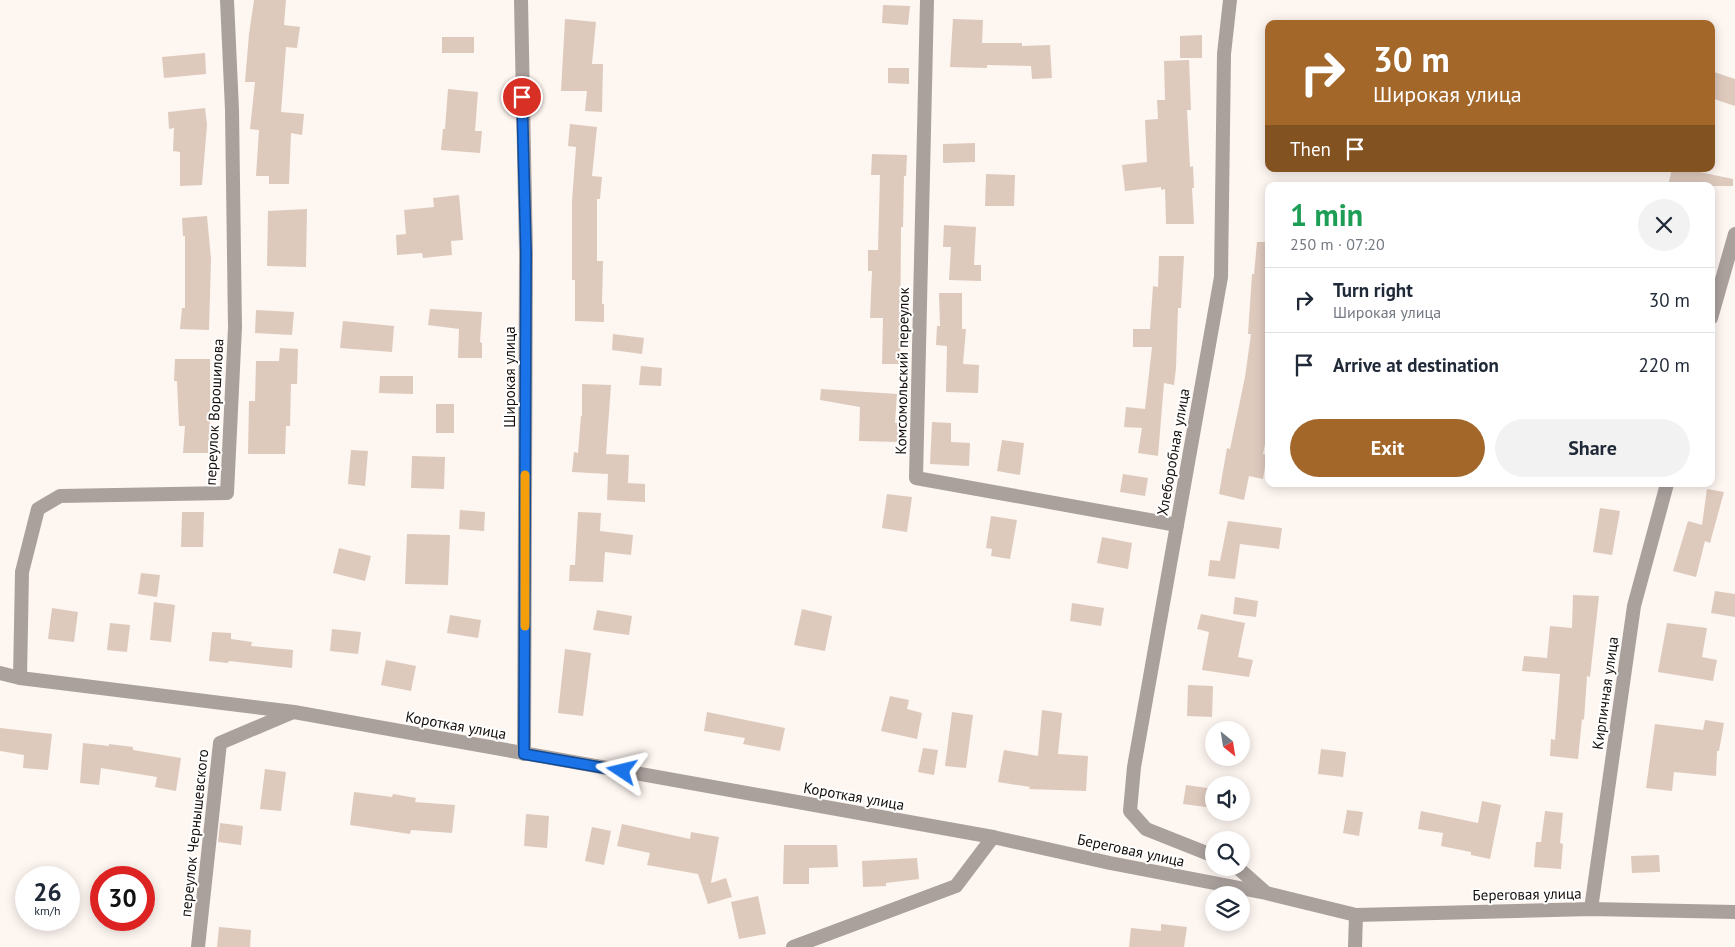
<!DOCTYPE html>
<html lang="en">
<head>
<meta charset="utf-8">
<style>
	:root { --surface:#fff; --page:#f2f2f3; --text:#1f2937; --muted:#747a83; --line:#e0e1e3; --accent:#a3672a }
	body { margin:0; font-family:"PT Sans",sans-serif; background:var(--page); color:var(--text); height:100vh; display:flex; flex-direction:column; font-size:19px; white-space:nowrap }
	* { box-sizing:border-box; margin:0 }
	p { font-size:16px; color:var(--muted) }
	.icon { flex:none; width:28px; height:28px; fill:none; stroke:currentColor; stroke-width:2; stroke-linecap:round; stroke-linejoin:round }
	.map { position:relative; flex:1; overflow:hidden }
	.panel { position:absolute; left:1265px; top:182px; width:450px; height:305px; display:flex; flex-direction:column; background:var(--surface); border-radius:10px; box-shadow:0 2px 12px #0003 }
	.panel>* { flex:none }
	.banner { position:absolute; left:1265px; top:20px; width:450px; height:152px; border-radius:10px; box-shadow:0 2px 12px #0003; background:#a3672a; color:#fff; overflow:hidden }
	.needle { width:32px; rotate:150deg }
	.controls { position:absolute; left:1205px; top:721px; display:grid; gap:10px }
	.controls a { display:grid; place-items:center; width:45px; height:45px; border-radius:50%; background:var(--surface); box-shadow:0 2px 12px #0003; font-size:25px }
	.speed { position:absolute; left:15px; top:866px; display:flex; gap:10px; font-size:25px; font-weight:700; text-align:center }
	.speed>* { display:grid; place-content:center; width:65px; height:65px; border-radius:50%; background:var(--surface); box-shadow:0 2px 12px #0003; line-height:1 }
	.speed small { font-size:12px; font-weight:400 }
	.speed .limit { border:8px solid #d22; background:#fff; color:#111 }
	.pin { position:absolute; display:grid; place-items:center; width:42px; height:42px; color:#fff; margin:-21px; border:2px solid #fff; border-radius:50%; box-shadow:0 1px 5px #0007 }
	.me { position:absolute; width:55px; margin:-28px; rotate:280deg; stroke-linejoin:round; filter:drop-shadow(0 0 4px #0008) }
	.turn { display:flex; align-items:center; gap:18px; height:105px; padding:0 25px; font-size:22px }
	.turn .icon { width:65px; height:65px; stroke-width:2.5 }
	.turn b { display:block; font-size:35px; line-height:42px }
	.then { display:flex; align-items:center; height:48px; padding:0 25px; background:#0003; gap:10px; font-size:19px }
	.round { display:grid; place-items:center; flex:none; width:52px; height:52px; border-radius:26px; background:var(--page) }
	.head { display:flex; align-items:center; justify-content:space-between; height:85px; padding:0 25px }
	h1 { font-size:30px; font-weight:700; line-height:38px; color:#1e9e55 }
	.cta { display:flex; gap:10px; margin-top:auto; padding:10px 25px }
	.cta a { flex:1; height:58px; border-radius:30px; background:var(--accent); color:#fff; font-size:20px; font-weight:700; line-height:58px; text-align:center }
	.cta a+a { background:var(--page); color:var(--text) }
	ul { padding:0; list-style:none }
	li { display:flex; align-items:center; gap:15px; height:65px; padding:0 25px; border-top:1px solid var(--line) }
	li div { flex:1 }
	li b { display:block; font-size:19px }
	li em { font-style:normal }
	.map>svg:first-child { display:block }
	.building { fill:#decabd }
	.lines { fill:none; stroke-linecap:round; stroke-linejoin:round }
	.minor { stroke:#aaa19d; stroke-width:14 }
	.route-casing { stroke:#114b97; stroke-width:12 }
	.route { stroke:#1a73e8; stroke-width:9 }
	.slow { stroke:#f59e0b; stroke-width:9 }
	.labels { text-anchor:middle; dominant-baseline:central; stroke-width:4; stroke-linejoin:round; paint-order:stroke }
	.street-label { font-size:15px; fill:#140d09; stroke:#fff }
</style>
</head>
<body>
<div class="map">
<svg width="1735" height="947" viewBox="0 0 1735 947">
	<rect width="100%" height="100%" fill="#fef6f1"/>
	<g class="building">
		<path d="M254 0H286L284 25 300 27 297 48 286 47 281 112 304 114 302 135 291 133 289 184H269V176H256L259 130 250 129 255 82H245L249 34Z"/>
		<path d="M883 5 910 6 908 25 882 23Z"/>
		<path d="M565 19 596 22 592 64H603L602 112 585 111 587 91H561Z"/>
		<path d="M953 19 983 20 982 43H1022V46L1050 45 1052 78 1032 79 1031 66 987 65V68L950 67Z"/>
		<path d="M1202 35V58H1180V36Z"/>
		<rect x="442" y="37" width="32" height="16"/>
		<path d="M205 53 206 74 164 78 162 57Z"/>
		<path d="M1189 60 1191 110H1187L1190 167 1193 166 1194 188H1192L1194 224H1166L1165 189 1161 190V187L1125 191 1122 165 1147 162 1145 120 1158 119 1157 100H1165L1164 61Z"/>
		<path d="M888 68H909V84L888 83Z"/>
		<path d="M1711 71 1735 79V106L1711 98Z"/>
		<path d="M448 89 478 92 475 131H482L480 153 441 150 443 129H445Z"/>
		<path d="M205 108 207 125 202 185 180 186V152L173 151 174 128 169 129 168 112Z"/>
		<path d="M570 124 597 127 592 176 602 177 600 199H597V261H603L602 304H604V322L575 321V280H572V201L576 147 568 146Z"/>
		<path d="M975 143V162L943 163V144Z"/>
		<path d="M872 154 907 155 906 176H904L903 227H901L900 364H882L883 318H870L872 271H868V250H878L880 175H871Z"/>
		<path d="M1672 169H1685L1733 179V186H1668Z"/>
		<path d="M986 174 1015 175 1014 206H985Z"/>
		<path d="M459 195 463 240 451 241 452 255 423 258 422 253 397 255 396 235 406 234 404 210 434 207 433 198Z"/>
		<path d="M307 209 306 267 267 266 268 211Z"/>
		<path d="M207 216 211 259 209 330 180 329 182 308H185V236H183L182 218Z"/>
		<path d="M944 225 976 227 974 265H981V281L949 280 951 247H943Z"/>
		<path d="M1257 242H1269V424L1263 454 1267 455 1263 479 1249 476 1244 500 1219 494 1227 448 1230 449 1245 377 1251 334H1248L1252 274H1254Z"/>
		<path d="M1159 256H1184L1181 308H1178L1176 368 1174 385 1164 383 1158 456 1138 453 1142 428 1124 427 1126 407 1145 409 1152 347H1133V329H1150L1153 286 1158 287Z"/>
		<path d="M939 293H962V329H966L963 364 979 365 978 393 946 392 947 346 936 345 937 326H940Z"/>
		<path d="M430 309 482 312 480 342 482 343V358H458L459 329 428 325Z"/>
		<path d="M256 310 294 312 292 335 255 333Z"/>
		<path d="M343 321 394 326 392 352 340 348Z"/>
		<path d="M613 334 644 338 642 354 612 350Z"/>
		<path d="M280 348 298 349 297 384H291L290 426H286L285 454H248L249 401H255L256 361H279Z"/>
		<path d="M175 359H210V422L208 453H183L185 426H179L177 381H174Z"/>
		<path d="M641 366 662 368 661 386 639 385Z"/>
		<path d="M380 376H413V394L379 393Z"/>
		<path d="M582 384 611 385 606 454 629 455 628 483 645 484V502L607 500 608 474 572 472 574 452 578 453 581 416H582Z"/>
		<path d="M821 389 897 394 895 423H898V442L859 441 860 407 820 400Z"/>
		<rect x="436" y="404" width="18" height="29"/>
		<path d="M932 422 951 423V442L970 443 969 466 930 464Z"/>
		<path d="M1002 440 1024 443 1020 475 997 471Z"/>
		<path d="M351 450 368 451 365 486 348 484Z"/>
		<path d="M412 456 445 457 444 489 411 488Z"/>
		<path d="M1123 474 1148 478 1145 496 1120 492Z"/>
		<path d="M1707 489 1724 492 1710 543 1705 541 1696 577 1673 571 1688 521 1702 525Z"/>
		<path d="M887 494 912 497 907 532 882 528Z"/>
		<path d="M1600 508 1620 511 1612 555 1593 552Z"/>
		<path d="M460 510 485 512 484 531 459 529Z"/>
		<path d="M182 512H204L203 547H181Z"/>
		<path d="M578 512 601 513 600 531 633 535 631 555 605 552 603 582 569 581 570 565H575Z"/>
		<path d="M991 516 1017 520 1010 559 991 556 992 549 986 548Z"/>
		<path d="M1228 521 1282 528 1279 549 1240 544 1235 579 1208 576 1210 560 1220 561Z"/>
		<path d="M407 534 450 535 448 585 405 584Z"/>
		<path d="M1102 537 1132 543 1128 569 1097 563Z"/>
		<path d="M339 548 371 556 365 581 333 573Z"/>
		<path d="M141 573 160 575 157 597 138 594Z"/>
		<path d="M1715 591 1735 594V617L1711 613Z"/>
		<path d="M1573 595 1599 596 1590 677 1587 676 1584 720 1582 719 1578 759 1550 756 1551 739 1555 740 1560 674 1522 671 1524 656 1547 658 1550 626 1572 628Z"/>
		<path d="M1235 597 1258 601 1256 617 1233 614Z"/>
		<path d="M154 602 175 605 171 642 150 640Z"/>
		<path d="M1072 603 1104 608 1101 626 1070 621Z"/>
		<path d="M52 608 78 612 74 642 48 639Z"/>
		<path d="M802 609 832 616 825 651 794 645Z"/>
		<path d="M597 610 632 616 629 635 593 630Z"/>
		<path d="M1201 614 1245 623 1238 657 1253 660 1249 677 1202 670 1209 632 1197 629Z"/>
		<path d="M450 615 481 620 478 638 447 633Z"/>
		<path d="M110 623 130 625 127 652 107 650Z"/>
		<path d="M1667 623 1707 628 1702 657 1717 660 1713 681 1658 672Z"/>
		<path d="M332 629 361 632 358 654 330 651Z"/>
		<path d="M212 632 231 633V639L252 642 251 646 293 650 292 668 229 661 228 663 209 661Z"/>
		<path d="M565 649 591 653 583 716 558 713Z"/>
		<path d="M386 660 416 666 411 691 381 685Z"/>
		<path d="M1188 685 1213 686 1212 717 1187 716Z"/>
		<path d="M890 696 909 700 907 709 922 713 917 739 881 731Z"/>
		<path d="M1042 710 1062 713 1058 754 1088 756 1086 791 1029 789 1030 787 998 782 1004 750 1038 756Z"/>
		<path d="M707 712 785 728 780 751 743 744 745 738 704 731Z"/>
		<path d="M952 712 973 715 966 768 945 766Z"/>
		<path d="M1705 720 1724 723 1719 751H1717L1716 776 1674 772 1672 791 1646 788 1655 724 1703 730Z"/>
		<path d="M0 728 52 734 48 770 23 768 24 755 0 751Z"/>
		<path d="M83 743 109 746V744L133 747V750L181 758 176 791 155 787 157 777 101 768 99 785 80 783Z"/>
		<path d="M923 748 938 750 934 775 918 772Z"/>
		<path d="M1321 749 1346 752 1343 777 1318 774Z"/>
		<path d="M265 769 286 772 281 811 260 809Z"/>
		<path d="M1186 785 1214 789V808L1183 804Z"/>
		<path d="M354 792 392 797 393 794 416 798 415 802 455 805 452 833 411 830 410 834 350 825Z"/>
		<path d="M1482 801 1501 805 1490 859 1471 855V852L1441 846 1443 833 1418 829 1421 811 1478 823Z"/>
		<path d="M1347 810 1363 812 1359 836 1343 833Z"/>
		<path d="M1545 811 1563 813 1560 843 1563 844 1561 869 1534 867 1536 842H1541Z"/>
		<path d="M526 814 549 816 547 848 524 846Z"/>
		<path d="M220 823 243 826 241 845 218 842Z"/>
		<path d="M622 824 690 839 691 832 719 837 711 883 726 878 732 897 708 904 698 874 647 865 650 853 617 846Z"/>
		<path d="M592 827 611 831 604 865 585 861Z"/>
		<path d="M784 845H837L838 867 809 868V884H783Z"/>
		<path d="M1659 855 1660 872 1632 873 1631 856Z"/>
		<path d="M917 858 919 879 886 883V886L863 887 862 861Z"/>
		<path d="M758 896 766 934 739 939 731 902Z"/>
		<path d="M1161 924 1187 927 1184 947H1129L1131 928 1161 931Z"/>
		<path d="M219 927 251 930 250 947H217Z"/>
	</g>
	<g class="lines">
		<g class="minor">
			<path d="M521 0 526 253 524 754"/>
			<path d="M927 0 916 478 1177 525"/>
			<path d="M1711 318 1735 234"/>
			<path d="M0 673 20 678 294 712 993 837"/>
			<path d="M20 678 22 572 38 509 60 496 227 493 235 327 232 110 227 0"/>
			<path d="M1214 856 1146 829 1130 811 1134 767 1221 277 1224 54 1230 0"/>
			<path d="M1238 868 1265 892"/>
			<path d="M1591 909 1634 606 1667 484"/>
			<path d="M198 947 220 743 293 712"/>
			<path d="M793 947 956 886 993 837 1110 863 1266 893 1356 915 1591 909 1735 912"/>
			<path d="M1355 947 1356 915"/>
		</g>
	</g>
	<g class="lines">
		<g class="route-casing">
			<path id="route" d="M522 97 526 253 524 754 622 771"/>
		</g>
		<use href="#route" class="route"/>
		<path class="slow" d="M525 626V475"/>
	</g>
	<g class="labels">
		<g class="street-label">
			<text transform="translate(902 371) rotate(-89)">Комсомольский переулок</text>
			<text transform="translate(509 377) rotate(-90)">Широкая улица</text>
			<text transform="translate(214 412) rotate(-87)">переулок Ворошилова</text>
			<text transform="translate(1173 452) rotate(-80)">Хлеборобная улица</text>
			<text transform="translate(1605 693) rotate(-82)">Кирпичная улица</text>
			<text transform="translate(456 725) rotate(10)">Короткая улица</text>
			<text transform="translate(854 796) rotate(10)">Короткая улица</text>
			<text transform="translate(194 833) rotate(-84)">переулок Чернышевского</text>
			<text transform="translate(1131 850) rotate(12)">Береговая улица</text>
			<text transform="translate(1527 894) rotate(-1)">Береговая улица</text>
		</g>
	</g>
</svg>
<div class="controls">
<a><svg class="needle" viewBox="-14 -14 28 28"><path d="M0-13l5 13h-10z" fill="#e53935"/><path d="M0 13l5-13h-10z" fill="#747a83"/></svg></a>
<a><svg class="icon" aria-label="sound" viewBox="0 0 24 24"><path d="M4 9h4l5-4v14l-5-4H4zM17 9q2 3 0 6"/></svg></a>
<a><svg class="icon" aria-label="search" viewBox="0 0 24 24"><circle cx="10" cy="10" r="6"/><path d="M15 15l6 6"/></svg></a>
<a><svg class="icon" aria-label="layers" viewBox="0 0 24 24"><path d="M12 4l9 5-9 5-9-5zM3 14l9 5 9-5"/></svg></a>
</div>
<div class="speed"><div>26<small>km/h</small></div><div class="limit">30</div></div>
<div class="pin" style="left:522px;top:97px;background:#d93025"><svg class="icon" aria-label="arrive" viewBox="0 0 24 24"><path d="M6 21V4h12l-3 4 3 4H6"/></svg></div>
<svg class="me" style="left:622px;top:771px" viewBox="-20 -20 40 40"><path d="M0-17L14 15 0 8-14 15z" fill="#1a73e8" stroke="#fff" stroke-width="4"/></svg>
<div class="banner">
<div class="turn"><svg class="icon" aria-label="right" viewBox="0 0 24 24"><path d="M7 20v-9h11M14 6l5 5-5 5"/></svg><div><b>30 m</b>Широкая улица</div></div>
<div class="then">Then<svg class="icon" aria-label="arrive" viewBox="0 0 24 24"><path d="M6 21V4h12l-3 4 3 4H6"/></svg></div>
</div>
<section class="panel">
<div class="head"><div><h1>1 min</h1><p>250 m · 07:20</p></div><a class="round"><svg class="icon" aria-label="close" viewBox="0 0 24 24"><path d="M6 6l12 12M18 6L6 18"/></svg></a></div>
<ul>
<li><svg class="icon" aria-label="right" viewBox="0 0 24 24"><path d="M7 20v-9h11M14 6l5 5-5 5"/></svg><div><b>Turn right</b><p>Широкая улица</p></div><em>30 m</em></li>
<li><svg class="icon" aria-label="arrive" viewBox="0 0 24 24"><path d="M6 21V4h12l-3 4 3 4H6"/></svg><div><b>Arrive at destination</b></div><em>220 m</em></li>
</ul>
<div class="cta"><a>Exit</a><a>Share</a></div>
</section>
</div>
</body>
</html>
